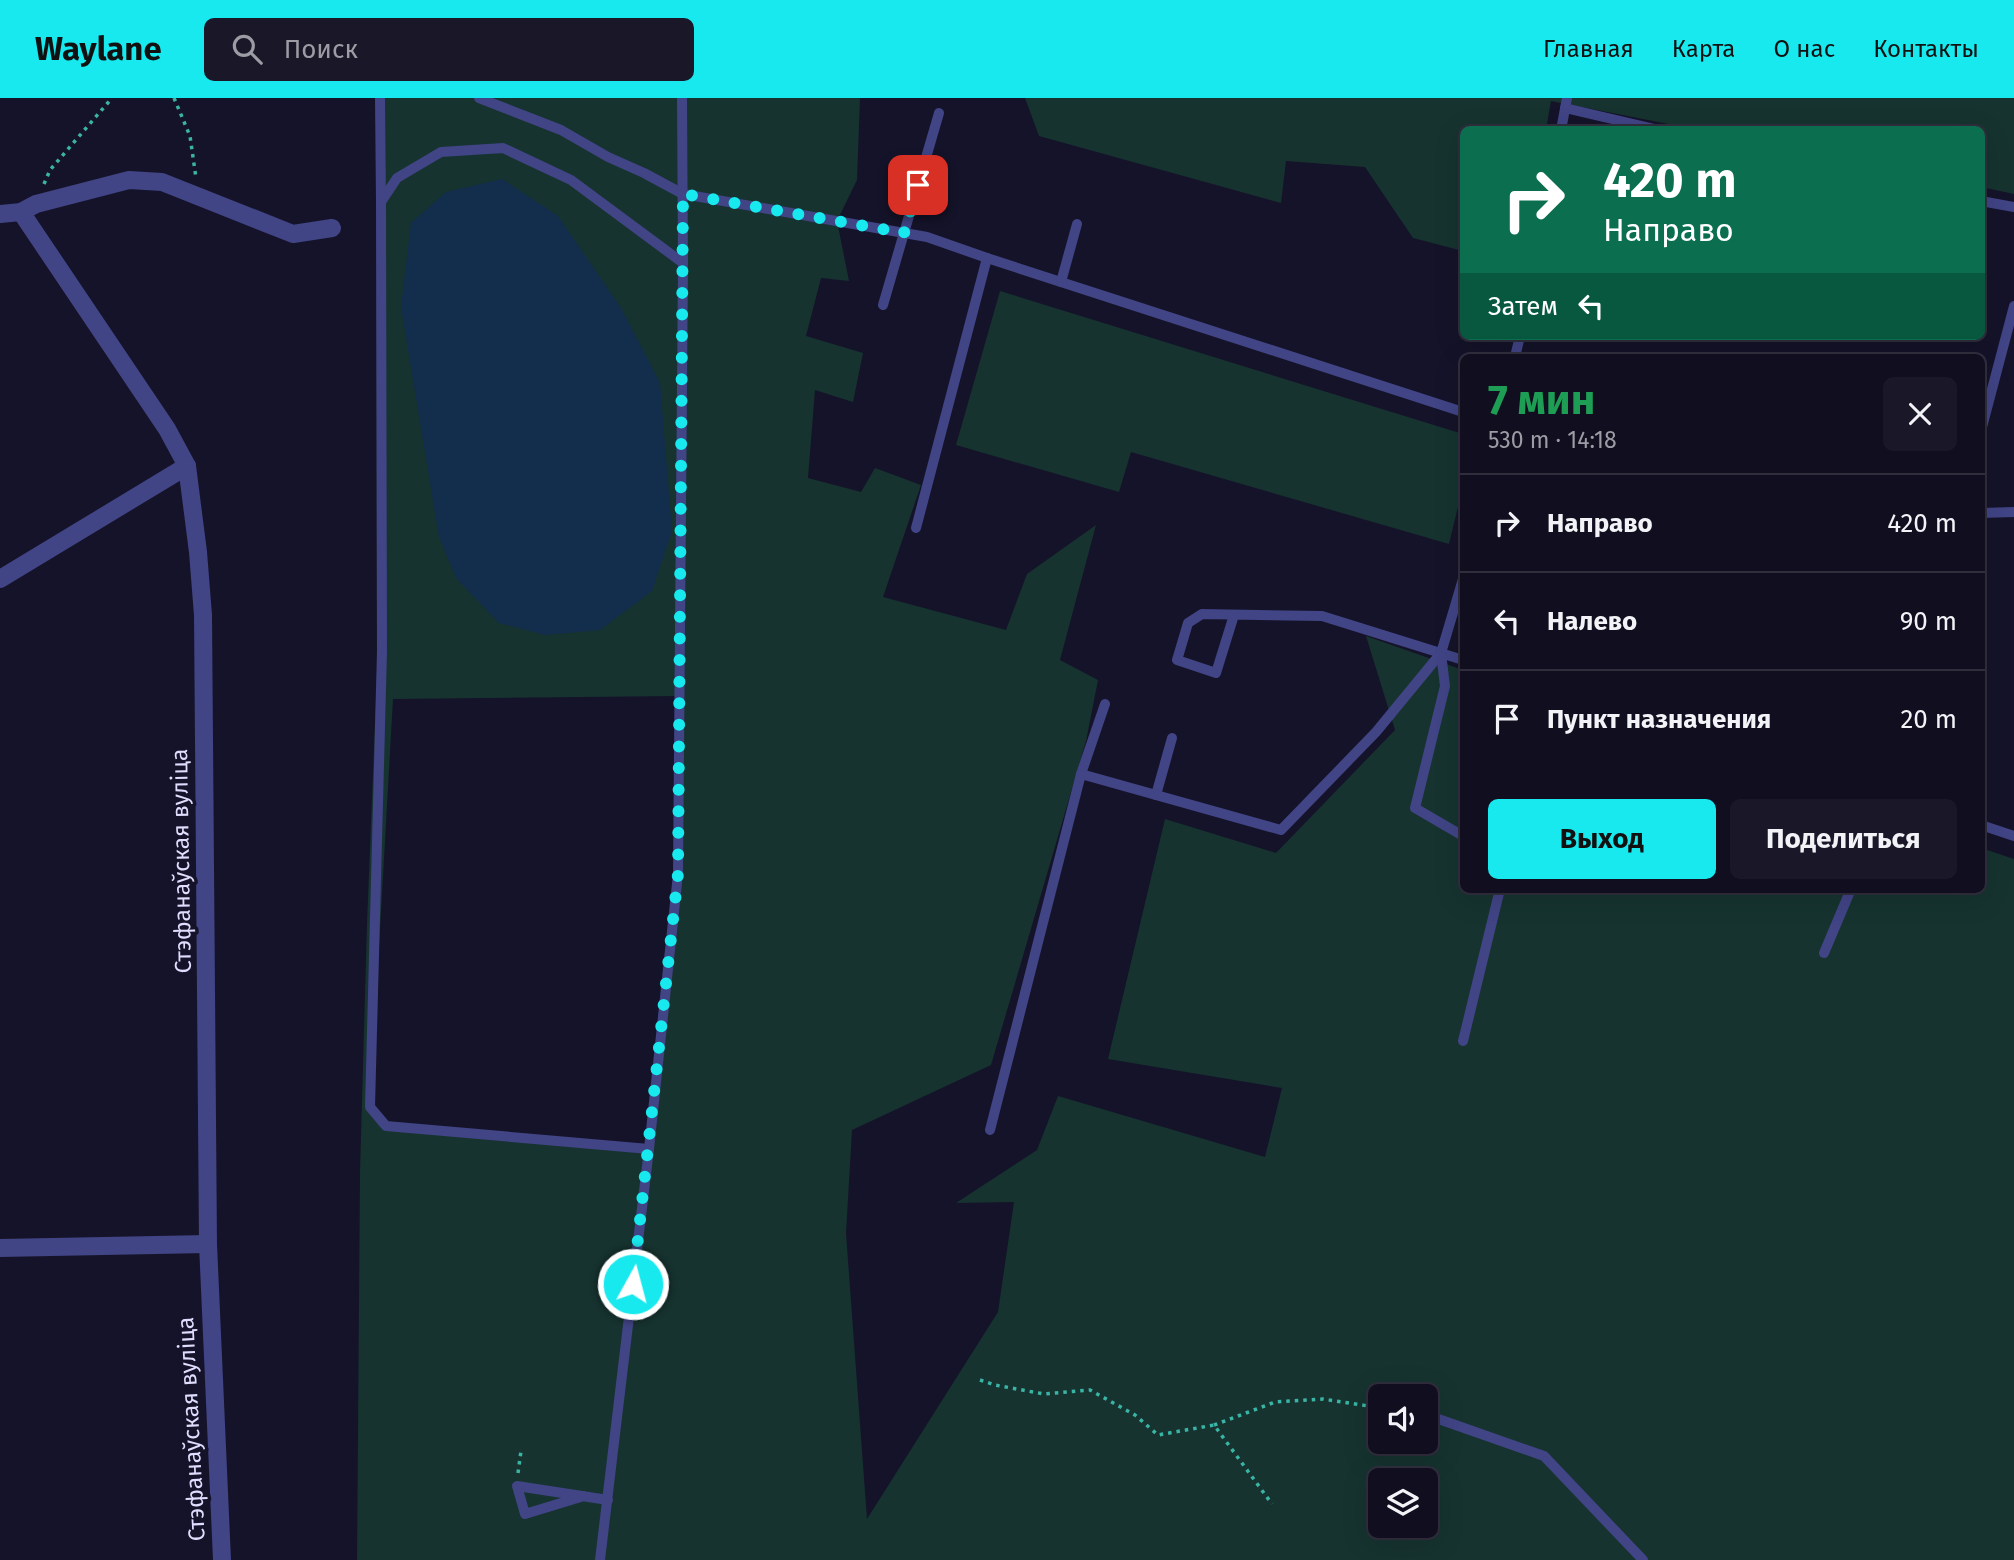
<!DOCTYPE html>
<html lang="ru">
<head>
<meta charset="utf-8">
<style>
	:root { --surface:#100e1f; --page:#191728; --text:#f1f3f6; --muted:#9c9ca4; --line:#302e3d; --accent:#18e9ee }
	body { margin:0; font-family:"Fira Sans",sans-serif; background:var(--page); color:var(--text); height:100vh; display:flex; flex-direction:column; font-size:26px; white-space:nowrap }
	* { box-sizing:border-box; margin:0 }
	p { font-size:23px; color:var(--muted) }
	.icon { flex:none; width:38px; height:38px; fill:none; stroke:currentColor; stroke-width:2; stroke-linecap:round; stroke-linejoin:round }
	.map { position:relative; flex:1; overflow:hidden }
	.drawer { position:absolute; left:1460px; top:256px; width:525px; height:539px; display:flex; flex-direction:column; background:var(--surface); border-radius:10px; box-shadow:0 7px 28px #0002,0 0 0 2px var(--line) }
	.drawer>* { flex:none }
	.top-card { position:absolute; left:1460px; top:28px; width:525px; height:214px; border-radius:10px; box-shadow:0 7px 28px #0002,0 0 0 2px var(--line); background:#0b6e4f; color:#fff; overflow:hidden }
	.fabs { position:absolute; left:1368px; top:1286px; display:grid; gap:14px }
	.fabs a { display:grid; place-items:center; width:70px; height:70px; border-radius:10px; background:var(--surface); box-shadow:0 7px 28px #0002,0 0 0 2px var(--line); font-size:35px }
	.pin { position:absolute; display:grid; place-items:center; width:60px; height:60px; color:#fff; margin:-30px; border-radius:14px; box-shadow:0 4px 10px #0006 }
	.me { position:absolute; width:77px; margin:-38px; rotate:7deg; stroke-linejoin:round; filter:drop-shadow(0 0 5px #0008) }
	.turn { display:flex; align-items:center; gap:24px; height:147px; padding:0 28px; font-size:32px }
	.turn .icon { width:91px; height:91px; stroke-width:2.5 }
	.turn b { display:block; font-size:49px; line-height:60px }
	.then { display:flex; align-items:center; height:66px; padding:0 28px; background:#0003; gap:14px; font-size:26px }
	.round { display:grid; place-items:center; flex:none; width:74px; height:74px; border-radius:10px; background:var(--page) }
	.head { display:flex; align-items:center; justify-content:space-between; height:119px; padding:0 28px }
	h1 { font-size:42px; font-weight:700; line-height:52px; color:#1e9e55 }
	.primary-button { display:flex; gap:14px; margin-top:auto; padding:14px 28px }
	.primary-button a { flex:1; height:80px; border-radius:10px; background:var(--accent); color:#111; font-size:28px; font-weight:700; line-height:80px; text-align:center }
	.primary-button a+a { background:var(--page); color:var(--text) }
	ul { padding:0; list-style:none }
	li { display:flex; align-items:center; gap:21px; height:98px; padding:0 28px; border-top:2px solid var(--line) }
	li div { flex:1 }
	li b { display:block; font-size:26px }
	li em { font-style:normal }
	header { display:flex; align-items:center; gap:42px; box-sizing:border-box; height:98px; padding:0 35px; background:var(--accent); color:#111 }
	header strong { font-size:33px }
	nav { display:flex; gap:38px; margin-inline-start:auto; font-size:24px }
	.search { width:490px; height:63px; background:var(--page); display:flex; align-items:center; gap:18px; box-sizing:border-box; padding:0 24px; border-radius:10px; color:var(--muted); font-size:26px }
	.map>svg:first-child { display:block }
	.green { fill:#163330; fill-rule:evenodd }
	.water { fill:#132d4d }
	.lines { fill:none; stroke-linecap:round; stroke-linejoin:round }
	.path { stroke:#3ab4a4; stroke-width:3.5; stroke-dasharray:3.5 5; stroke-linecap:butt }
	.service { stroke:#414485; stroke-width:10 }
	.minor { stroke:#414485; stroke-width:18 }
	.route { stroke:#18e9ee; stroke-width:12; stroke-dasharray:0 21.6 }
	.labels { text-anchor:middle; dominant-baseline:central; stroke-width:7; stroke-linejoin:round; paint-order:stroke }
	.street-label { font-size:23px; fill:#dfddfd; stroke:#151329 }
</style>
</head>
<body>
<header>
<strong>Waylane</strong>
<div class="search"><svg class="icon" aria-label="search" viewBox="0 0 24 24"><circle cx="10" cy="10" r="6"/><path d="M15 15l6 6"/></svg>Поиск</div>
<nav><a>Главная</a><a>Карта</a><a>О нас</a><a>Контакты</a></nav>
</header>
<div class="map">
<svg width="2014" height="1462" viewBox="0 0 2014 1462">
	<rect width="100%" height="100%" fill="#151329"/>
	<g class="green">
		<path d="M376 0H860L857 82 837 123 849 183 821 180 806 238 863 255 853 304 815 292 808 380 861 394 875 370 921 387 883 499 1006 532 1027 476 1096 427 1060 562 1098 582 1086 643 991 967 852 1032 846 1135 867 1421 998 1214 1014 1104 956 1105 1037 1052 1058 998 1265 1059 1282 990 1108 961 1165 721 1276 755 1395 632 1366 538 1463 572V791H1981V750L2014 761V1462H357L360 1074 367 826 377 574ZM680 598 678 776 649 1051 386 1028 370 1009 393 601ZM1381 1298H1426V1344H1381ZM1381 1382H1426V1428H1381Z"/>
		<path d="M1025 0H2014V96L1981 89V32L1694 31 1551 3 1546 31 1463 32V153L1413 140 1365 69 1286 63 1281 105 1039 38Z"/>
		<path d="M1000 193 1463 336V388L1449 446 1131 354 1119 394 956 347Z"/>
	</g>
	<path class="water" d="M502 81 558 118 621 210 660 285 672 433 652 493 600 532 545 537 499 525 456 480 439 439 401 209 411 125 446 94Z"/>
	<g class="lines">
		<g class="path">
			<path d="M174 0 190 38 196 80"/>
			<path d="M44 86 50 72 112 0"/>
			<path d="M980 1282 995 1287 1044 1296 1090 1292 1135 1317 1158 1337 1214 1327 1272 1406"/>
			<path d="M1214 1327 1275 1304 1323 1301 1381 1310"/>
			<path d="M518 1375 521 1353"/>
		</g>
		<g class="service">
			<path d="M380 0 381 104"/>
			<path d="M479 0 561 32 608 59 644 75 683 96 927 139 987 160 916 430"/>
			<path d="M1565 10 1659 32"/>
			<path d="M1561 32 1567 0"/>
			<path d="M1981 103 2014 109"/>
			<path d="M987 160 1463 314"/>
			<path d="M1061 184 1077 126"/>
			<path d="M883 207 939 15"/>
			<path d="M1515 259 1520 238"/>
			<path d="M1981 333 2014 208"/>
			<path d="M1981 415 2014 414"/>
			<path d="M1463 481 1441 555 1445 588 1415 710 1463 738"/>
			<path d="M1234 517 1216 575 1177 562 1188 525 1202 516 1322 518 1463 562"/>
			<path d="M1081 676 1105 606"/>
			<path d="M1156 697 1172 640"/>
			<path d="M1981 727 2014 738"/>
			<path d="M1824 855 1851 791"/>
			<path d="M1463 943 1500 791"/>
			<path d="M990 1032 1081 676 1281 732 1376 634 1441 555"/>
			<path d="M649 1051 386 1028 370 1009 382 553 381 104 397 80 441 54 503 50 571 82 683 165"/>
			<path d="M1427 1317 1544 1358 1643 1462"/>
			<path d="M584 1398 525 1416 517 1388 608 1402"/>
			<path d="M600 1462 649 1051 678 776 683 165 682 0"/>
		</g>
		<g class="minor">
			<path d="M21 114 167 331 187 368 198 454 203 517 208 1146 222 1462"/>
			<path d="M0 116 21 114 36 106 129 82 162 84 293 136 332 130"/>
			<path d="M0 481 187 368"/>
			<path d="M0 1150 208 1146"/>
		</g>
	</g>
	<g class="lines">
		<path class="route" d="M633 1186 678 776 683 96 904 135 918 87"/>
	</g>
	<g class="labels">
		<g class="street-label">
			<text transform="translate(181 763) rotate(-91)">Стэфанаўская вуліца</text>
			<text transform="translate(191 1331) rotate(-93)">Стэфанаўская вуліца</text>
		</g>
	</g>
</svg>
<div class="fabs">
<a><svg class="icon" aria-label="sound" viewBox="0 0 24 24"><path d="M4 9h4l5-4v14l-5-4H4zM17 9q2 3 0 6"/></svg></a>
<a><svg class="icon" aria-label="layers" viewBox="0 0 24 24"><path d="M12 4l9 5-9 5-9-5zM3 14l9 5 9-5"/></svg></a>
</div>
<div class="pin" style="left:918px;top:87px;background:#d93025"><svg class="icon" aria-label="arrive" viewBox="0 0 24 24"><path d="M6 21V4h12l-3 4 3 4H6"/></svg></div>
<svg class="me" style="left:633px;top:1186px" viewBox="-20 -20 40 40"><circle r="17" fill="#18e9ee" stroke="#fff" stroke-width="3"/><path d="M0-11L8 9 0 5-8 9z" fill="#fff"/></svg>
<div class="top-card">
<div class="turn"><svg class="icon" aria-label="right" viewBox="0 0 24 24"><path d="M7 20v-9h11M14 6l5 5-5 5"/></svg><div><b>420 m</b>Направо</div></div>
<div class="then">Затем<svg class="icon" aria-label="left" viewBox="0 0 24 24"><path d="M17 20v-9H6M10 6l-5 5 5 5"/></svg></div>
</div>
<section class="drawer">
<div class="head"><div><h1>7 мин</h1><p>530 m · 14:18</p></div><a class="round"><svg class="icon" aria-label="close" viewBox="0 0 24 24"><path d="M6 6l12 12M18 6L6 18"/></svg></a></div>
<ul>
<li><svg class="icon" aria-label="right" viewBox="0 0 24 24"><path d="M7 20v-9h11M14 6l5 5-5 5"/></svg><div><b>Направо</b></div><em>420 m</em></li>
<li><svg class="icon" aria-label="left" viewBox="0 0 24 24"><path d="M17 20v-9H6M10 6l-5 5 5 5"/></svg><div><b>Налево</b></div><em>90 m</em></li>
<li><svg class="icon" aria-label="arrive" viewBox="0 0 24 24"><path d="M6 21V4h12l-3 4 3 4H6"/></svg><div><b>Пункт назначения</b></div><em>20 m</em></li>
</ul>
<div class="primary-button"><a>Выход</a><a>Поделиться</a></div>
</section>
</div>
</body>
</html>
